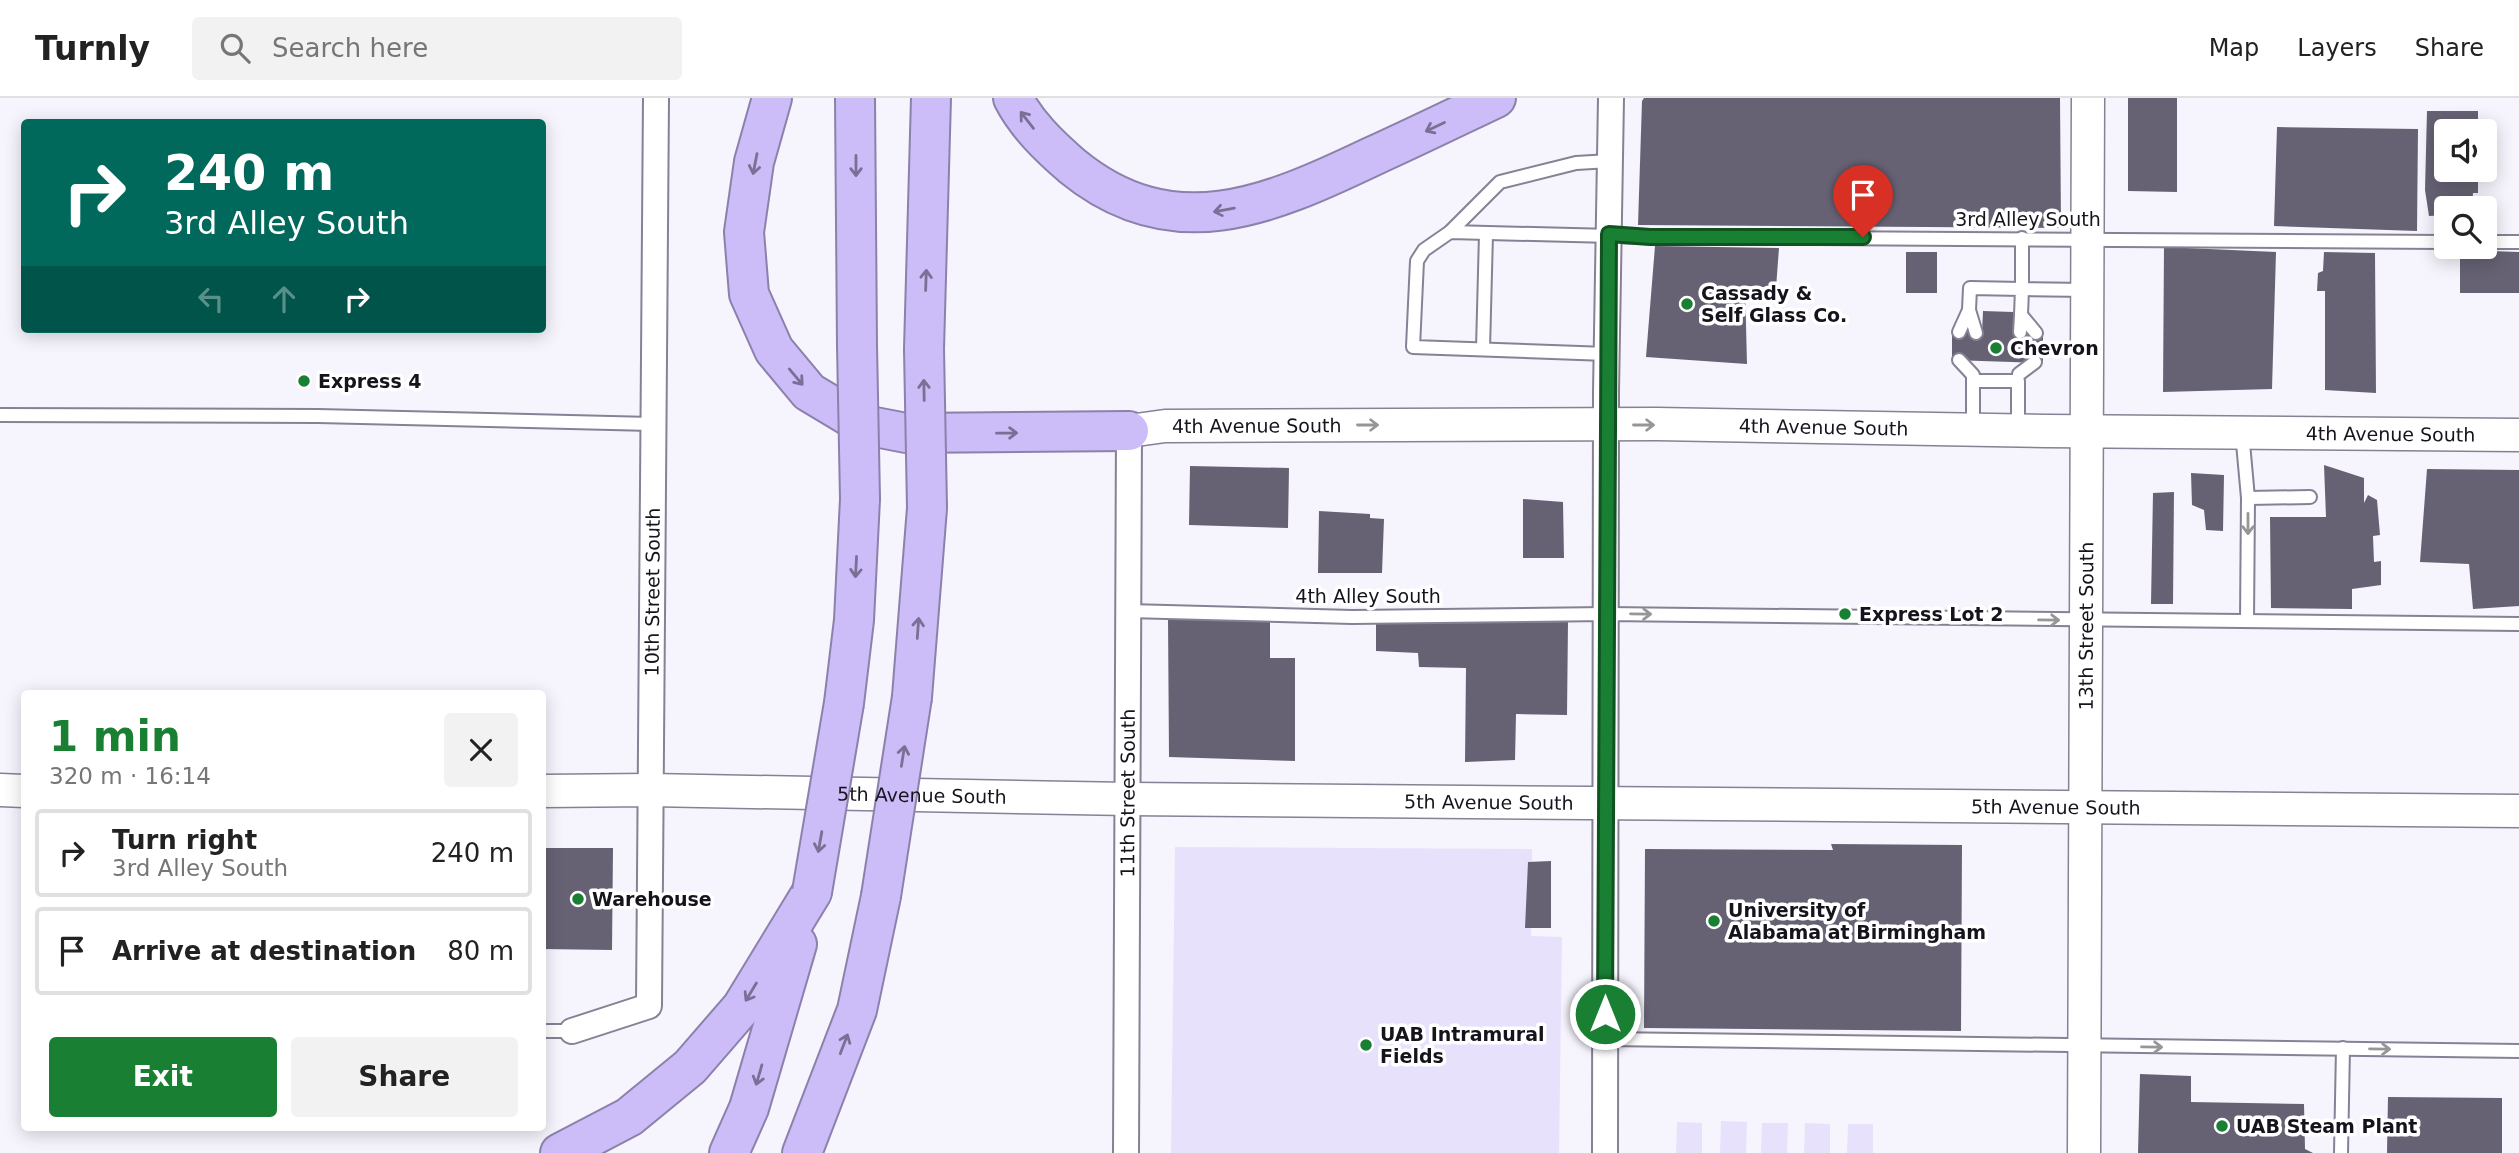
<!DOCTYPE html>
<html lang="en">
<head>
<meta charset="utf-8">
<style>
	:root { --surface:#fff; --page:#f2f2f2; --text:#222; --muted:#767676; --line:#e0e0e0; --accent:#197f33 }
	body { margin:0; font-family:"DejaVu Sans",sans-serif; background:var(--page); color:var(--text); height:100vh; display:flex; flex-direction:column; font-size:26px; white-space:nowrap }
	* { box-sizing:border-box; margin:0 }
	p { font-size:23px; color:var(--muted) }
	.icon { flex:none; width:38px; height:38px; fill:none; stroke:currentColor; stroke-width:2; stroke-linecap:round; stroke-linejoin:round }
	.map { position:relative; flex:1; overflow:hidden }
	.side { position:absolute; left:21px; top:592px; width:525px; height:441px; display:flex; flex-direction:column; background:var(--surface); border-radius:7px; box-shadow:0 4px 18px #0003 }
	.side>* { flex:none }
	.banner { position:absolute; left:21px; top:21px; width:525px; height:214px; border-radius:7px; box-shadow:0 4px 18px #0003; background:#00695c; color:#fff; overflow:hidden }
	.controls { position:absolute; left:2434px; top:21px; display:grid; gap:14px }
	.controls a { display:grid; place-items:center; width:63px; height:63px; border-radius:7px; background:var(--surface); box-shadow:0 4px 18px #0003; font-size:35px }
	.pin { position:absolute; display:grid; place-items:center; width:60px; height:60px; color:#fff; margin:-72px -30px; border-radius:50% 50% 50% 0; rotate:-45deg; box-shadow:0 0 7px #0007 }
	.pin .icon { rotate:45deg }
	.me { position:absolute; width:77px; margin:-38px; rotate:0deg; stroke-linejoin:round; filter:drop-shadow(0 0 5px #0008) }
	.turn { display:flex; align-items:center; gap:24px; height:147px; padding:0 28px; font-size:32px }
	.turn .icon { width:91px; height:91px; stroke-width:2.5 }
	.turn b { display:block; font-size:49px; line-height:60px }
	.lanes { display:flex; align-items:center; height:66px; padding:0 28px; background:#0003; justify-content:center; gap:35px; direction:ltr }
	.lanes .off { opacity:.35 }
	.round { display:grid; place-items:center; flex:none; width:74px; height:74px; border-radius:7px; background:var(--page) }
	.headline { display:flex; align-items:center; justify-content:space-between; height:119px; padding:0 28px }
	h1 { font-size:42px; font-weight:800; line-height:52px; color:var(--accent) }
	.primary-button { display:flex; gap:14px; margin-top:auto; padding:14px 28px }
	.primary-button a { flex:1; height:80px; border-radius:7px; background:var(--accent); color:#fff; font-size:28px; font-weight:800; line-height:80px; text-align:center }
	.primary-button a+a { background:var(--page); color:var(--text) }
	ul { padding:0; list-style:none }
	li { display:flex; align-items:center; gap:21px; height:88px; margin:0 14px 10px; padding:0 14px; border:4px solid var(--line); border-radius:7px }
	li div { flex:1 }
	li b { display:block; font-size:26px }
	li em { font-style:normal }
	header { display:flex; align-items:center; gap:42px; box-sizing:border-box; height:98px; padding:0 35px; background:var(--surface); border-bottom:2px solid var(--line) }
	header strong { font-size:33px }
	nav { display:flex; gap:38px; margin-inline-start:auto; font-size:24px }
	.search { width:490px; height:63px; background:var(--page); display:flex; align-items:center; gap:18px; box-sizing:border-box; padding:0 24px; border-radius:7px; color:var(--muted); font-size:26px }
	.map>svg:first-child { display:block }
	.green { fill:#e8e1fc }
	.building { fill:#666274 }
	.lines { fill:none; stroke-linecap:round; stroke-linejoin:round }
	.service-casing { stroke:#868194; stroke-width:16 }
	.minor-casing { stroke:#868194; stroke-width:28 }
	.tertiary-casing { stroke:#868194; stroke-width:35 }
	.motorway-casing { stroke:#8c81ab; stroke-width:42 }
	.service { stroke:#fff; stroke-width:12 }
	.minor { stroke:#fff; stroke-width:24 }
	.tertiary { stroke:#fff; stroke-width:32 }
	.motorway { stroke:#ccbcf8; stroke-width:38 }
	.motorway-bridge-casing { stroke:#8c81ab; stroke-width:42; stroke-linecap:butt }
	.motorway-bridge { stroke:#ccbcf8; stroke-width:38 }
	.oneway { stroke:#7a7095 }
	.oneway2 { stroke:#969598 }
	.route-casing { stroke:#105321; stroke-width:18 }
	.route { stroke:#197f33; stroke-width:12 }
	.poi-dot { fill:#197f33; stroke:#fff; stroke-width:2.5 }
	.labels { text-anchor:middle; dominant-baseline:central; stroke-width:7; stroke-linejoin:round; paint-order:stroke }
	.street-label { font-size:19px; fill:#15131b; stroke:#fff }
	.poi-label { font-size:19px; font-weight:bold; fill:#15131b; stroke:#fff; text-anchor:start }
</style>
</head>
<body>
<header>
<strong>Turnly</strong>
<div class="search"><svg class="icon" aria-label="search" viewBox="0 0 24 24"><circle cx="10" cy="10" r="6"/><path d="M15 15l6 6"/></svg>Search here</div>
<nav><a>Map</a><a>Layers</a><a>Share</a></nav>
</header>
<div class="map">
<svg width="2519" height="1055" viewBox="0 0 2519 1055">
	<rect width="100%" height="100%" fill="#f6f4fc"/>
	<g class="green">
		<path d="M1175 749 1532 751 1531 838 1562 839 1559 1055H1171Z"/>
		<path d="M1721 1023 1747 1024 1746 1055H1720Z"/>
		<path d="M1677 1024 1702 1025V1055H1676Z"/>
		<path d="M1762 1025H1788L1787 1055H1761Z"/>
		<path d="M1805 1025 1830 1026V1055H1804Z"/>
		<path d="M1848 1026H1873V1055H1847Z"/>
	</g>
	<g class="building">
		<path d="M1644 0H2060L2061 130 1638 127 1642 3Z"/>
		<path d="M2128 0H2177V94L2128 93Z"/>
		<path d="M2427 13H2478V33H2446V72H2478V95H2473L2472 110H2446V117L2429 118 2425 92Z"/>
		<path d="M2277 29 2418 31 2417 133 2274 128Z"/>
		<path d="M1655 148 1779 150 1776 190 1745 188 1747 266 1646 259Z"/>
		<path d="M2164 149 2276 154 2272 291 2163 294Z"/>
		<path d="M2460 152 2519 154V195H2460Z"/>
		<rect x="1906" y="154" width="31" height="41"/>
		<path d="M2324 154 2375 155 2376 295 2325 292V193H2317L2318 175 2323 173Z"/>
		<path d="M1983 213 2013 214V234L2043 235V265L1952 262V234L1982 235Z"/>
		<path d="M2324 367 2364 380V405L2368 397 2377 402 2380 437 2373 438 2374 464 2381 463V487L2352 491V511L2271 510 2270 419H2326Z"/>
		<path d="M1190 368 1289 370 1288 430 1189 427Z"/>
		<path d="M2427 371 2519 372V508L2473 511 2469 466 2420 464Z"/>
		<path d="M2191 375 2224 377 2223 433 2206 432 2204 412 2192 407Z"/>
		<path d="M2174 394 2173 506H2151L2153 395Z"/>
		<path d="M1523 401 1563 404 1564 460H1523Z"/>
		<path d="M1319 413 1370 416V420L1384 421 1382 475H1318Z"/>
		<path d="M1168 520 1270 522V560H1295V663L1169 659Z"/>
		<path d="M1568 524 1567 617 1516 616 1515 662 1465 664 1466 570 1419 569 1418 555 1376 553V525Z"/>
		<path d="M1831 746 1962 747 1961 933 1644 930 1645 751 1833 752Z"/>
		<path d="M542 750H613L612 852 542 851Z"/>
		<path d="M1551 763V830H1525L1528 764Z"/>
		<path d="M2140 976 2191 978V1004L2304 1006 2305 1051 2313 1055H2138Z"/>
		<path d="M2388 999 2502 1000V1055H2387Z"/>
	</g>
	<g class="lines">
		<g class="service-casing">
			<g id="service">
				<path d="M1450 134 1500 84 1576 65 1610 63"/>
				<path d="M2022 140V191L2087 192"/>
				<path d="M2485 144H2519"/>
				<path d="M1969 212 1970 190 2022 191 2021 217"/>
				<path d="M1959 234 1969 212 1976 235"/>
				<path d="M2020 234 2021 217 2036 235"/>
				<path d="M1483 251 1486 136"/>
				<path d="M1607 256 1413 249 1417 163 1424 152 1450 134 1650 139 2446 144"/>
				<path d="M1959 262 1973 277V283"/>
				<path d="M2019 276 2035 264"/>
				<path d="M0 317 318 318 652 326"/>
				<path d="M1973 332V283H2018V332"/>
				<path d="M2242 334 2248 400 2247 523"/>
				<path d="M2248 400 2310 399"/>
				<path d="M1128 513 1352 519 1607 516 2519 526"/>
				<path d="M542 933H572"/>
				<path d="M1605 941 2519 953"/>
				<path d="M2341 1055 2343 950"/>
			</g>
		</g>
		<g class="minor-casing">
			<g id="minor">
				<path id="s1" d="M572 933 649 908 656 0"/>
				<path id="s2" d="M1126 1055 1129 333"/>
				<path d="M1605 1055 1606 294 1611 0"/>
			</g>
		</g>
		<g class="tertiary-casing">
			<g id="tertiary">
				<path id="s3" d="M1129 333 1165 328 1657 326 2047 333 2519 337"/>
				<path d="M0 692 24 693"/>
				<path id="s4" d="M542 693 651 692 1128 701 2519 713"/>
				<path id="s5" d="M2084 1055 2088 0"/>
			</g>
		</g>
		<g class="motorway-casing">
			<g id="motorway">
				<path d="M772 0 754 64 744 134 749 196 774 252 809 294 859 324 870 328 906 335 1129 333"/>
				<path d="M855 0 857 247"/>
				<path d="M1013 0C1027 27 1049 48 1072 68 1172 150 1268 108 1371 59 1413 40 1454 20 1496 0"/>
				<path d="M924 251 931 0"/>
				<path d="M912 599 927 410"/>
				<path d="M844 605 854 522 860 401"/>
				<path d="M560 1055 629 1019 690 969 742 909 812 794"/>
				<path d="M729 1055 749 1010 797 846"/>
				<path d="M802 1055 857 912 881 798"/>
			</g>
		</g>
		<use href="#service" class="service"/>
		<use href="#minor" class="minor"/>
		<use href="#tertiary" class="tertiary"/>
		<use href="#motorway" class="motorway"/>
		<g class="motorway-bridge-casing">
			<g id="motorway-bridge">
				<path d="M857 247 860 401"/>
				<path d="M924 251 927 410"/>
				<path d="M812 794 844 605"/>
				<path d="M881 798 912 599"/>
			</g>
		</g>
		<use href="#motorway-bridge" class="motorway-bridge"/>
	</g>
	<defs><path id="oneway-shaft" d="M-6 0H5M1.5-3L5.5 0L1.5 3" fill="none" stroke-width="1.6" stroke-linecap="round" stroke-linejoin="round" transform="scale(1.75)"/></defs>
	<g class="oneway">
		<use href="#oneway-shaft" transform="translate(1027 22) rotate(-128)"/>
		<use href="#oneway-shaft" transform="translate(1435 29) rotate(155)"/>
		<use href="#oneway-shaft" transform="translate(755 66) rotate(101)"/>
		<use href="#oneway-shaft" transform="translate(856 68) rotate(90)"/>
		<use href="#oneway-shaft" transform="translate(1224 112) rotate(170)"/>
		<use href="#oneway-shaft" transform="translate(926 182) rotate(-88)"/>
		<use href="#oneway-shaft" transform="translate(796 279) rotate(50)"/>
		<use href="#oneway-shaft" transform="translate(924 292) rotate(-91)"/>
		<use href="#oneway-shaft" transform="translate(1007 335) rotate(-1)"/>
		<use href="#oneway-shaft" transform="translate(856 469) rotate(93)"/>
		<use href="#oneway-shaft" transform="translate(918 530) rotate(-86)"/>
		<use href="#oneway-shaft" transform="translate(903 658) rotate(-81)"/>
		<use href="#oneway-shaft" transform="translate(820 744) rotate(100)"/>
		<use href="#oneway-shaft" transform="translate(751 894) rotate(121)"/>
		<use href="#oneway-shaft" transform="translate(844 946) rotate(-69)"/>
		<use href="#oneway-shaft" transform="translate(759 977) rotate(106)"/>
	</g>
	<g class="oneway2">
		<use href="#oneway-shaft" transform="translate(1368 327)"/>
		<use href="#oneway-shaft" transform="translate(1644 327)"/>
		<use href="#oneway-shaft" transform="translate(2248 426) rotate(90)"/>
		<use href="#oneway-shaft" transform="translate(1641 516) rotate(1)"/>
		<use href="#oneway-shaft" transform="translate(2049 522) rotate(1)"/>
		<use href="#oneway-shaft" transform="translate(2152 949) rotate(1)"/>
		<use href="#oneway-shaft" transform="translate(2380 951) rotate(1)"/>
	</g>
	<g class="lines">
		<g class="route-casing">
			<path id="route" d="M1605 916 1609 136 1650 139H1863"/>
		</g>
		<use href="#route" class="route"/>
	</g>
	<g class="poi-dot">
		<circle cx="1687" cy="206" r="7"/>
		<circle cx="1996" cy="250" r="7"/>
		<circle cx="304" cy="283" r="7"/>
		<circle cx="1845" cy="516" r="7"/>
		<circle cx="578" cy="801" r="7"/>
		<circle cx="1714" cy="823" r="7"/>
		<circle cx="1366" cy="947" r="7"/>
		<circle cx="2222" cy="1028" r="7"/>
	</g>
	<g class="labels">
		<g class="street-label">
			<text x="2028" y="121">3rd Alley South</text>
			<text stroke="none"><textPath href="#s3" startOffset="128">4th Avenue South</textPath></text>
			<text stroke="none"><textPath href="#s3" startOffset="695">4th Avenue South</textPath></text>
			<text stroke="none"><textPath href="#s3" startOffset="1262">4th Avenue South</textPath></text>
			<text stroke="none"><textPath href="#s1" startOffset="495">10th Street South</textPath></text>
			<text x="1368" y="498">4th Alley South</text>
			<text stroke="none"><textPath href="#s5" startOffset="527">13th Street South</textPath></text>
			<text stroke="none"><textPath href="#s2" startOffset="360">11th Street South</textPath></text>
			<text stroke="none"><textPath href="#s4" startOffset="380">5th Avenue South</textPath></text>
			<text stroke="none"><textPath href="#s4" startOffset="947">5th Avenue South</textPath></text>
			<text stroke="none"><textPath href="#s4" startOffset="1514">5th Avenue South</textPath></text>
		</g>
		<g class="poi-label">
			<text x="1701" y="195">Cassady &amp;<tspan x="1701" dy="22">Self Glass Co.</tspan></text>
			<text x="2010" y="250">Chevron</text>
			<text x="318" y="283">Express 4</text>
			<text x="1859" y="516">Express Lot 2</text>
			<text x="592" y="801">Warehouse</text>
			<text x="1728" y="812">University of<tspan x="1728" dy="22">Alabama at Birmingham</tspan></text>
			<text x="1380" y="936">UAB Intramural<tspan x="1380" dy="22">Fields</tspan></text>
			<text x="2236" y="1028">UAB Steam Plant</text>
		</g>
	</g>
</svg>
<div class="controls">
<a><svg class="icon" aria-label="sound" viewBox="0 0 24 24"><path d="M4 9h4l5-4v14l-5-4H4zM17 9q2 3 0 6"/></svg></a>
<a><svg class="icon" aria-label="search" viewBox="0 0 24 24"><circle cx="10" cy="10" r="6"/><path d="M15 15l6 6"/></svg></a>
</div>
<div class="pin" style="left:1863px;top:139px;background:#d93025"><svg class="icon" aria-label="arrive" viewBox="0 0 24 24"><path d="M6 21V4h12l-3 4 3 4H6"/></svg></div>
<svg class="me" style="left:1605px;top:916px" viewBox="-20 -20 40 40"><circle r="17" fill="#197f33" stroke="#fff" stroke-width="3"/><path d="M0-11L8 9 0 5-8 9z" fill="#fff"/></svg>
<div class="banner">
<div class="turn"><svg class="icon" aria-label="right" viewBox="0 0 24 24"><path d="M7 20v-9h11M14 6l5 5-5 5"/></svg><div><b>240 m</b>3rd Alley South</div></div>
<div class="lanes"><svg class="icon off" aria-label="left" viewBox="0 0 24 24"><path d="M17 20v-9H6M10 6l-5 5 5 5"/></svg><svg class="icon off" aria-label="ahead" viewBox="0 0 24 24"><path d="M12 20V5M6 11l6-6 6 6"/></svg><svg class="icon" aria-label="right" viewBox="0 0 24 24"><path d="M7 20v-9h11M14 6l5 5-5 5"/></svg></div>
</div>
<section class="side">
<div class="headline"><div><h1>1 min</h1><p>320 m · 16:14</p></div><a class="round"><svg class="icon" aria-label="close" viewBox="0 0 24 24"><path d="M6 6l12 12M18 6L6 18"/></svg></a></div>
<ul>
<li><svg class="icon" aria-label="right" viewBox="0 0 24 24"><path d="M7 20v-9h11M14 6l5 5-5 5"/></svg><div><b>Turn right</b><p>3rd Alley South</p></div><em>240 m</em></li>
<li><svg class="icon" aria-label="arrive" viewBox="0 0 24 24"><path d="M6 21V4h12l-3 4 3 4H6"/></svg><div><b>Arrive at destination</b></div><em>80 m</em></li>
</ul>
<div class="primary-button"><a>Exit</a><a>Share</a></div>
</section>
</div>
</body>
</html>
